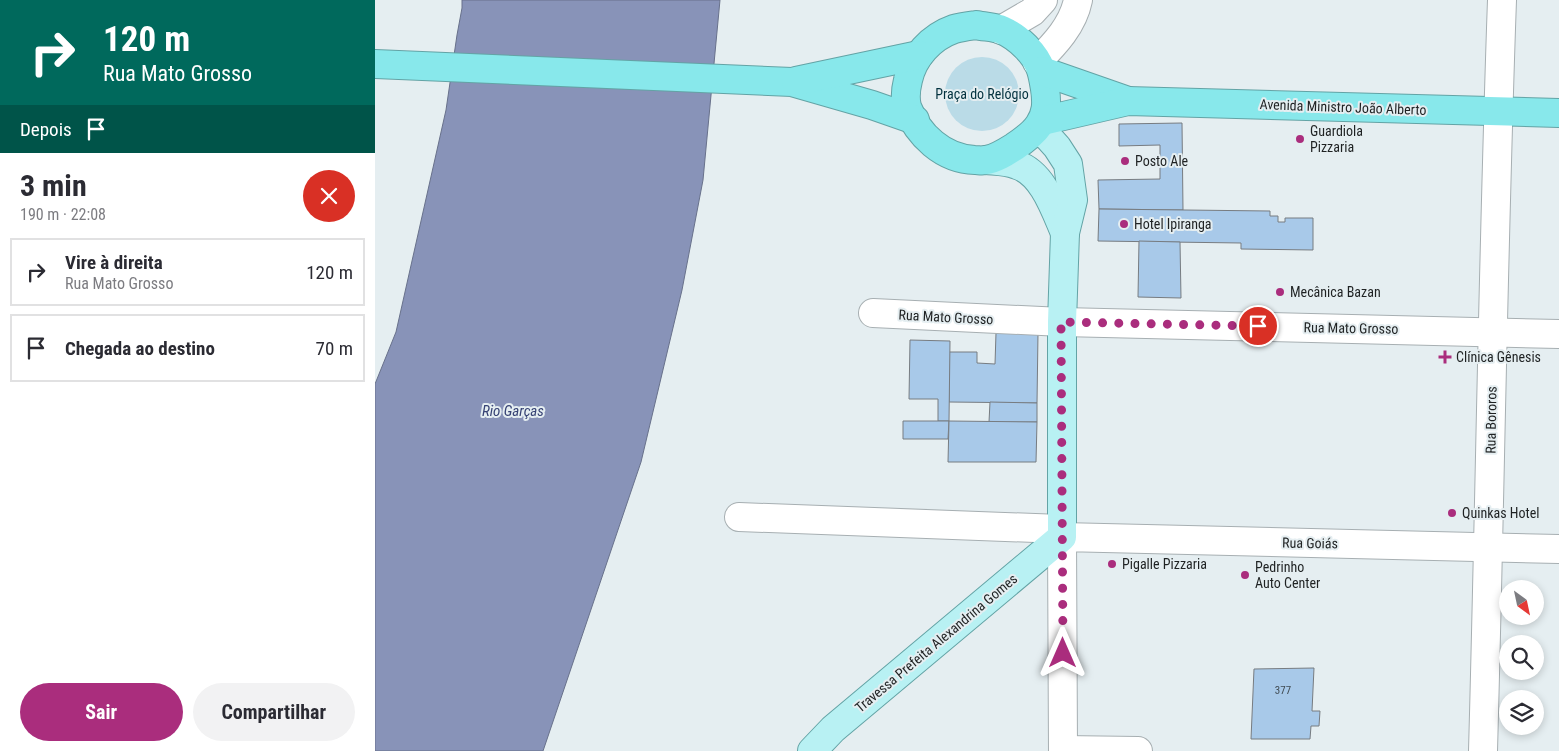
<!DOCTYPE html>
<html lang="pt">
<head>
<meta charset="utf-8">
<style>
	:root { --surface:#fff; --page:#f2f2f3; --text:#2b2b33; --muted:#7c7c81; --line:#e1e1e2; --accent:#aa2d7d }
	body { margin:0; font-family:"Roboto Condensed",sans-serif; background:var(--page); color:var(--text); height:100vh; display:flex; flex-direction:column; font-size:19px; white-space:nowrap }
	* { box-sizing:border-box; margin:0 }
	p { font-size:16px; color:var(--muted) }
	.icon { flex:none; width:28px; height:28px; fill:none; stroke:currentColor; stroke-width:2; stroke-linecap:round; stroke-linejoin:round }
	.map { position:relative; flex:1; overflow:hidden }
	.panel { display:flex; flex-direction:column; background:var(--surface); width:375px }
	.panel>* { flex:none }
	.hud { background:#00695c; color:#fff; overflow:hidden }
	.needle { width:32px; rotate:147deg }
	.buttons { position:absolute; left:1124px; top:580px; display:grid; gap:10px }
	.buttons a { display:grid; place-items:center; width:45px; height:45px; border-radius:50%; background:var(--surface); box-shadow:0 2px 8px #0003; font-size:25px }
	.pin { position:absolute; display:grid; place-items:center; width:42px; height:42px; color:#fff; margin:-21px; border:2px solid #fff; border-radius:50%; box-shadow:0 1px 5px #0007 }
	.me { position:absolute; width:55px; margin:-28px; rotate:0deg; stroke-linejoin:round; filter:drop-shadow(0 0 4px #0008) }
	.turn { display:flex; align-items:center; gap:18px; height:105px; padding:0 20px; font-size:22px }
	.turn .icon { width:65px; height:65px; stroke-width:2.5 }
	.turn b { display:block; font-size:35px; line-height:42px }
	.then { display:flex; align-items:center; height:48px; padding:0 20px; background:#0003; gap:10px; font-size:19px }
	.round { display:grid; place-items:center; flex:none; width:52px; height:52px; border-radius:26px; background:var(--page) }
	.headline { display:flex; align-items:center; justify-content:space-between; height:85px; padding:0 20px }
	h1 { font-size:30px; font-weight:700; line-height:38px }
	.button { display:flex; gap:10px; margin-top:auto; padding:10px 20px }
	.button a { flex:1; height:58px; border-radius:30px; background:var(--accent); color:#fff; font-size:20px; font-weight:700; line-height:58px; text-align:center }
	.button a+a { background:var(--page); color:var(--text) }
	ul { padding:0; list-style:none }
	li { display:flex; align-items:center; gap:15px; height:68px; margin:0 10px 8px; padding:0 10px; border:2px solid var(--line); border-radius:0px }
	li div { flex:1 }
	li b { display:block; font-size:19px }
	li em { font-style:normal }
	main { display:flex; flex:1; min-height:0 }
	.map>svg:first-child { display:block }
	.green { fill:#badbe7 }
	.water { fill:#8893b8; stroke:#68718b }
	.building { fill:#a8c9e9; stroke:#777c81 }
	.lines { fill:none; stroke-linecap:round; stroke-linejoin:round }
	.minor-casing { stroke:#a7afb2; stroke-width:30 }
	.major-casing { stroke:#63a3a5; stroke-width:30 }
	.highway-casing { stroke:#63a3a5; stroke-width:30 }
	.minor { stroke:#fff; stroke-width:28 }
	.major { stroke:#b8f1f3; stroke-width:28 }
	.highway { stroke:#88e8eb; stroke-width:28 }
	.route { stroke:#aa2d7d; stroke-width:9; stroke-dasharray:0 16.2 }
	.poi-dot { fill:#aa2d7d; stroke:#e5eef1; stroke-width:2 }
	.labels { text-anchor:middle; dominant-baseline:central; stroke-width:4; stroke-linejoin:round; paint-order:stroke }
	.number-label { font-size:11px; fill:#414c54 }
	.park-label { font-size:14px; fill:#02313e; stroke:#e5eef1 }
	.street-label { font-size:14px; fill:#1f2223; stroke:#e5eef1 }
	.poi-label { font-size:14px; fill:#1f2223; stroke:#e5eef1; text-anchor:start }
	.water-label { font-size:15px; font-style:italic; fill:#364274; stroke:#e5eef1 }
</style>
</head>
<body>
<main>
<section class="panel">
<div class="hud">
<div class="turn"><svg class="icon" aria-label="right" viewBox="0 0 24 24"><path d="M7 20v-9h11M14 6l5 5-5 5"/></svg><div><b>120 m</b>Rua Mato Grosso</div></div>
<div class="then">Depois<svg class="icon" aria-label="arrive" viewBox="0 0 24 24"><path d="M6 21V4h12l-3 4 3 4H6"/></svg></div>
</div>
<div class="headline"><div><h1>3 min</h1><p>190 m · 22:08</p></div><a class="round" style="background:#d93025;color:#fff"><svg class="icon" aria-label="close" viewBox="0 0 24 24"><path d="M6 6l12 12M18 6L6 18"/></svg></a></div>
<ul>
<li><svg class="icon" aria-label="right" viewBox="0 0 24 24"><path d="M7 20v-9h11M14 6l5 5-5 5"/></svg><div><b>Vire à direita</b><p>Rua Mato Grosso</p></div><em>120 m</em></li>
<li><svg class="icon" aria-label="arrive" viewBox="0 0 24 24"><path d="M6 21V4h12l-3 4 3 4H6"/></svg><div><b>Chegada ao destino</b></div><em>70 m</em></li>
</ul>
<div class="button"><a>Sair</a><a>Compartilhar</a></div>
</section>
<div class="map">
<svg width="1184" height="751" viewBox="0 0 1184 751">
	<rect width="100%" height="100%" fill="#e5eef1"/>
	<circle class="green" cx="607" cy="94" r="37"/>
	<path class="water" d="M87 0H345L328 180 307 290 266 462 168 751H0V384L21 332 71 110 82 35 87 8Z"/>
	<g class="building">
		<path d="M807 123 808 210 724 209 723 180 785 179V145L744 146V124Z"/>
		<path d="M724 209 895 211V216H903V222H910V218H938V250L866 249V243L723 241Z"/>
		<path d="M764 241 805 242 806 298 763 297Z"/>
		<path d="M621 333H663L662 403 574 402V352H602V363L620 364Z"/>
		<path d="M535 340 575 341 574 421H563V399H534Z"/>
		<path d="M615 402 662 403V422H614Z"/>
		<path d="M528 421H574L573 439H528Z"/>
		<path d="M574 421 662 422 661 462H573Z"/>
		<path d="M939 668 937 711H945L944 726H936L935 739H876L879 669Z"/>
	</g>
	<g class="lines">
		<g class="minor-casing">
			<g id="minor">
				<path d="M626 30 657 12 668 0"/>
				<path d="M662 62C680 44 698 25 703 0"/>
				<path d="M498 313 687 322 1184 334"/>
				<path d="M364 517 686 529"/>
				<path d="M688 750 763 751"/>
				<path d="M688 751 687 537 1184 549"/>
				<path d="M1108 751C1115 501 1118 250 1127 0"/>
			</g>
		</g>
		<g class="major-casing">
			<g id="major">
				<path d="M611 160C621 161 633 161 642 165 668 173 680 210 690 233"/>
				<path d="M437 751 458 729 687 537V322L690 233 698 200 693 164 682 147 673 137 662 129"/>
			</g>
		</g>
		<g class="highway-casing">
			<g id="highway">
				<path d="M601 25C610 27 620 27 627 30 643 37 661 54 666 70 668 76 669 83 670 89 672 103 672 113 664 125 658 134 648 141 639 147 631 152 620 159 611 160 608 161 603 160 600 160 568 159 543 135 532 107 530 99 531 88 533 80 538 57 556 37 579 29 586 27 594 26 601 25Z"/>
				<path d="M0 64 417 82 497 105 540 120"/>
				<path d="M667 71 753 101"/>
				<path d="M421 81 544 55"/>
				<path d="M667 121 753 101 1184 113"/>
			</g>
		</g>
		<use href="#minor" class="minor"/>
		<use href="#major" class="major"/>
		<use href="#highway" class="highway"/>
	</g>
	<g class="lines">
		<path class="route" d="M688 653 686 322 883 326"/>
	</g>
	<g class="poi-dot">
		<circle cx="925" cy="139" r="5"/>
		<circle cx="750" cy="161" r="5"/>
		<circle cx="749" cy="224" r="5"/>
		<circle cx="905" cy="292" r="5"/>
		<path d="M1067.5 349.5h5v5h5v5h-5v5h-5v-5h-5v-5h5z"/>
		<circle cx="1077" cy="513" r="5"/>
		<circle cx="737" cy="564" r="5"/>
		<circle cx="870" cy="575" r="5"/>
	</g>
	<g class="labels">
		<g class="number-label">
			<text x="908" y="690">377</text>
		</g>
		<g class="park-label">
			<text x="607" y="94">Praça do Relógio</text>
		</g>
		<g class="street-label">
			<text transform="translate(968 107) rotate(2)">Avenida Ministro João Alberto</text>
			<text transform="translate(571 317) rotate(3)">Rua Mato Grosso</text>
			<text transform="translate(976 328) rotate(1)">Rua Mato Grosso</text>
			<text transform="translate(1116 420) rotate(-89)">Rua Bororos</text>
			<text transform="translate(935 543) rotate(1)">Rua Goiás</text>
			<text transform="translate(561 643) rotate(-40)">Travessa Prefeita Alexandrina Gomes</text>
		</g>
		<g class="poi-label">
			<text x="935" y="131">Guardiola<tspan x="935" dy="16">Pizzaria</tspan></text>
			<text x="760" y="161">Posto Ale</text>
			<text x="759" y="224">Hotel Ipiranga</text>
			<text x="915" y="292">Mecânica Bazan</text>
			<text x="1081" y="357">Clínica Gênesis</text>
			<text x="1087" y="513">Quinkas Hotel</text>
			<text x="747" y="564">Pigalle Pizzaria</text>
			<text x="880" y="567">Pedrinho<tspan x="880" dy="16">Auto Center</tspan></text>
		</g>
		<g class="water-label">
			<text x="138" y="411">Rio Garças</text>
		</g>
	</g>
</svg>
<div class="buttons">
<a><svg class="needle" viewBox="-14 -14 28 28"><path d="M0-13l5 13h-10z" fill="#e53935"/><path d="M0 13l5-13h-10z" fill="#7c7c81"/></svg></a>
<a><svg class="icon" aria-label="search" viewBox="0 0 24 24"><circle cx="10" cy="10" r="6"/><path d="M15 15l6 6"/></svg></a>
<a><svg class="icon" aria-label="layers" viewBox="0 0 24 24"><path d="M12 4l9 5-9 5-9-5zM3 14l9 5 9-5"/></svg></a>
</div>
<div class="pin" style="left:883px;top:326px;background:#d93025"><svg class="icon" aria-label="arrive" viewBox="0 0 24 24"><path d="M6 21V4h12l-3 4 3 4H6"/></svg></div>
<svg class="me" style="left:688px;top:653px" viewBox="-20 -20 40 40"><path d="M0-17L14 15 0 8-14 15z" fill="#aa2d7d" stroke="#fff" stroke-width="4"/></svg>
</div>
</main>
</body>
</html>
